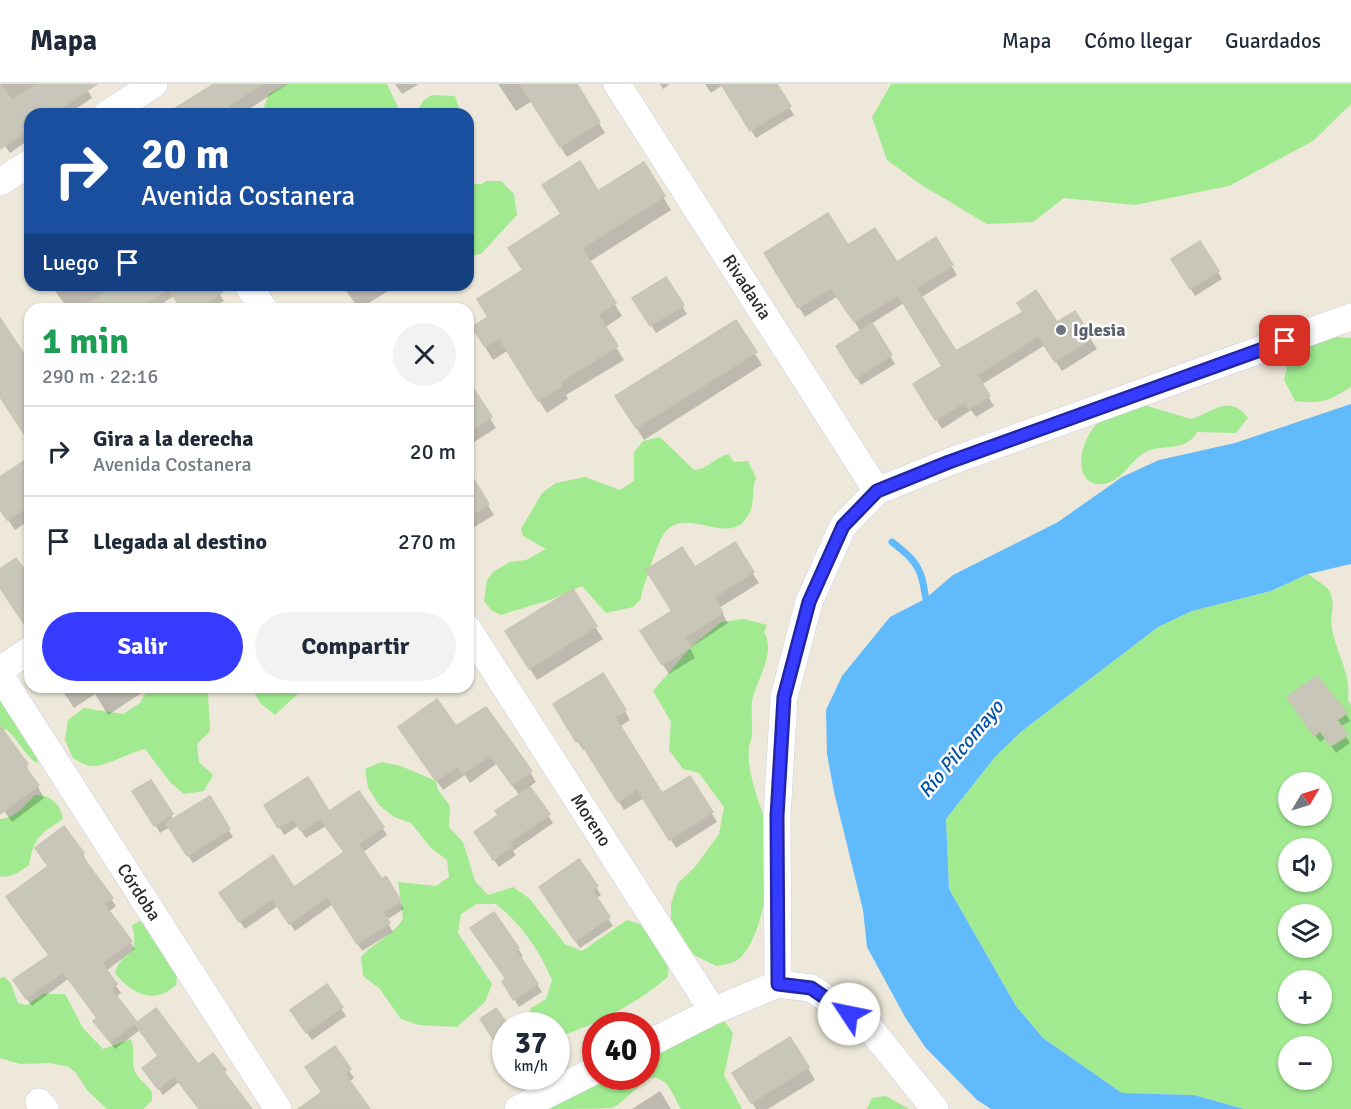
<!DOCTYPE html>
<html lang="es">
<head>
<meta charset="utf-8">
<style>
	:root { --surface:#fff; --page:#f2f2f3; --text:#1f2937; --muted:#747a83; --line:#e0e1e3; --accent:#353bff }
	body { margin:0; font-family:Signika,sans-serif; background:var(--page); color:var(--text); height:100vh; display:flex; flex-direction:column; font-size:22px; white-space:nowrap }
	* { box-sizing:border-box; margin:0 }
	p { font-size:20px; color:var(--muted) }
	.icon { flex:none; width:33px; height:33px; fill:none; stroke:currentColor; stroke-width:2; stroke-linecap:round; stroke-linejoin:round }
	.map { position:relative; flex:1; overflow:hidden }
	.sheet { position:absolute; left:24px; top:219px; width:450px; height:390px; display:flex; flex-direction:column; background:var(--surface); border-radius:18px; box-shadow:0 2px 4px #0004 }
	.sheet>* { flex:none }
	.guide { position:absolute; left:24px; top:24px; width:450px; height:183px; border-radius:18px; box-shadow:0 2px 4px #0004; background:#1a4fa0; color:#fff; overflow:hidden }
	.needle { width:39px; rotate:52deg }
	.buttons { position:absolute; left:1278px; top:688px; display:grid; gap:12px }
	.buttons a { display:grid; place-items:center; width:54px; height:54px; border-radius:50%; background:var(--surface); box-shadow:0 2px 4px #0004; font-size:30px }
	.speed { position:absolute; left:492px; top:928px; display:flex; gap:12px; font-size:30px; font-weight:700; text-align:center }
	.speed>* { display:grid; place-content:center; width:78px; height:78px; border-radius:50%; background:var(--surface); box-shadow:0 2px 4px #0004; line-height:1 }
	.speed small { font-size:15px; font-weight:400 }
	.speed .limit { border:9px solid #d22; background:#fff; color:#111 }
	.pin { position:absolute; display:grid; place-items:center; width:51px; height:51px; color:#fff; margin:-26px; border-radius:12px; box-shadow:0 3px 9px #0006 }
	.me { position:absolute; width:66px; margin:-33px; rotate:304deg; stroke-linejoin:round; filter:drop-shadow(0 0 4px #0008) }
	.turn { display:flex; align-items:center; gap:21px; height:126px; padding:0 18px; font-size:27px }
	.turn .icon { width:78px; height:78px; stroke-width:2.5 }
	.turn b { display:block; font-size:42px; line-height:51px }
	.then { display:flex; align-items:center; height:57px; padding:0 18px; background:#0003; gap:12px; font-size:22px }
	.round { display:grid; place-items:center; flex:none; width:63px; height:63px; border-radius:32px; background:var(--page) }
	.overview { display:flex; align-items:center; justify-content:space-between; height:102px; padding:0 18px }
	h1 { font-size:36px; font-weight:800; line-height:45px; color:#1e9e55 }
	.action { display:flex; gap:12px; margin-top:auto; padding:12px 18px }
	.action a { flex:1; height:69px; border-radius:36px; background:var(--accent); color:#fff; font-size:24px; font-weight:800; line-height:69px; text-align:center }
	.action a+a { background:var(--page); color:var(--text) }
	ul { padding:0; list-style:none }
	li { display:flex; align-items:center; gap:18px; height:90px; padding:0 18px; border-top:2px solid var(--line) }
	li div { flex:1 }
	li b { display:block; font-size:22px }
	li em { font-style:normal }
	header { display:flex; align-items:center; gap:36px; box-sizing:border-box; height:84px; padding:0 30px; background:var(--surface); border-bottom:2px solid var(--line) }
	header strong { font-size:28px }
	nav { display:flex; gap:33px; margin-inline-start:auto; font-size:21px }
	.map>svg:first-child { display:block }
	.green { fill:#a1ea90; fill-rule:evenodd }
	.water { fill:#61bafb }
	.shadow { fill:#0003 }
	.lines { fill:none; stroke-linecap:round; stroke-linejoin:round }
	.stream { stroke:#61bafb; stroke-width:7 }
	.building { fill:#c8c6b9; stroke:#c9c5b3; stroke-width:1.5 }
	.minor-casing { stroke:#cfd0e4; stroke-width:28 }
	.minor { stroke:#fff; stroke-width:27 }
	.route-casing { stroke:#2226a6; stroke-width:15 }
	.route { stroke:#353bff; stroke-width:10 }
	.worship-dot { fill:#6b7280; stroke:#fff; stroke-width:2 }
	.labels { text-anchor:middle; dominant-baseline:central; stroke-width:5; stroke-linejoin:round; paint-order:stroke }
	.street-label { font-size:18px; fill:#2a2a2a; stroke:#fff }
	.worship-label { font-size:18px; font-weight:bold; fill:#5b616d; stroke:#fff; text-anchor:start }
	.water-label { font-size:20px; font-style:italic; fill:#0053a7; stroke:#fff }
</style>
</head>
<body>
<header>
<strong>Mapa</strong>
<nav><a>Mapa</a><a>Cómo llegar</a><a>Guardados</a></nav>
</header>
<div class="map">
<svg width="1351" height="1025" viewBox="0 0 1351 1025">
	<rect width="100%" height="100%" fill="#ede8da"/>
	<g class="green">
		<path d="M287 0H387L401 30H261L269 10Z"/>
		<path d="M891 0H1351V20L1313 57 1229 102 1135 121 1064 114 1033 138 987 140 920 100 887 76 872 33Z"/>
		<path d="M432 11 455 12 461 30H415L424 16Z"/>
		<path d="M486 97H501L514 110 517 131 481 170 468 172V100H482Z"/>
		<path d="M1324 252 1351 254V303C1328 317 1322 320 1295 317L1284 296 1289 274Z"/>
		<path d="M1144 321 1191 335C1211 330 1229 308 1248 334L1236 349 1197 348C1186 368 1165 360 1148 367 1131 374 1123 397 1104 400 1069 404 1080 350 1101 337 1112 329 1130 326 1144 321Z"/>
		<path d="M660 353 694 386C706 386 716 373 728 370L734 378 748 377 756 394C750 406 758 421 744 437 725 459 687 424 666 447 659 455 655 470 651 480 648 493 642 502 641 515L633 523 606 529 582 502 553 515 501 531 491 526 484 517 487 496 493 488 510 478 526 476 546 465 523 452 521 445 542 409 556 399 585 393 620 406 634 397V368L643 357Z"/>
		<path d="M1308 490C1314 495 1322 499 1327 504 1338 517 1329 531 1332 545 1337 571 1351 588 1348 616L1351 621V1025H1244L1194 1011 1122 1009 1043 954 1016 922 949 805 946 735 995 673 1022 647 1158 543 1192 527 1271 507ZM1288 699H1322V732H1288ZM1288 765H1322V798H1288ZM1288 831H1322V864H1288ZM1288 897H1322V930H1288ZM1288 963H1322V996H1288Z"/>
		<path d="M744 535 767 541 764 548C776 569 758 593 753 613 750 624 753 638 752 650 752 654 750 658 749 663 746 694 763 722 768 751 772 784 764 849 741 873 736 879 724 881 716 882L694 871 676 847 671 835V820L678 799 695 783 719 750 724 723 699 689 683 685 669 666 671 638 653 607 691 563 721 538Z"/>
		<path d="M149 603H212L208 608 210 647 197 660 199 678 213 691 204 707 184 710 170 698 145 665C130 668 103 684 91 682 85 681 78 677 73 674L65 656 68 636 84 624 123 630 140 619Z"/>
		<path d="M251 603H305L275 631 260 619Z"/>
		<path d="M0 612 43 673 36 679C24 670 18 655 6 645L0 648Z"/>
		<path d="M382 678 401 682 436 697 438 706 450 722 449 743 463 758 475 797 488 811 513 803 529 814 565 860 582 867 627 836 646 842 669 873 668 893C634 921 598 940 557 953L556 942H525L531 924 546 915 552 896C539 866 522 841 496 820H477L461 830 458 849 492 900 485 918 457 943 419 941 401 935 379 904 363 892 361 873C376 857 391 853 403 835L398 798 436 802 449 793 447 776 431 764 411 739 394 733 379 721 368 704 365 685Z"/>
		<path d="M35 711C51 711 60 719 63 735 40 750 34 753 29 781 20 787 11 795 0 792V735C16 734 25 721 35 711Z"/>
		<path d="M139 837 149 839 177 891 176 901C154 922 131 909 115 889 123 863 141 878 132 842Z"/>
		<path d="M5 893 11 900 18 919 27 921 43 910H65L83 944 103 965 131 955C135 966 132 974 134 985 136 994 147 1000 152 1008V1017L143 1025H107L87 1006 76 989 69 983 50 979 20 980 0 974V894Z"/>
		<path d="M721 932 733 949 724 991 742 1025H681C675 1015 669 996 656 994 645 991 625 1019 612 1024 597 1025 547 1025 529 1025L606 993H646L647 970Z"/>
		<path d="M886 1012 909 1025H867L872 1014Z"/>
	</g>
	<path class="water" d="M1351 320V480L1308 490 1271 507 1192 527 1158 543 1022 647 995 673 946 735 949 805 1016 922 1043 954 1122 1009 1194 1011 1244 1025H991L977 1016 925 963 905 933 867 863 863 826 834 708 827 670 826 626 842 592 890 533 925 515 953 491 1058 438 1122 393 1159 376 1235 359Z"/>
	<g class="shadow">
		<path d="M0 0H84L92 14 68 30H30V55L10 69 2 58 0 59Z"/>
		<path d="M217 0H288L241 30H175Z"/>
		<path d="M395 0H419L402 10Z"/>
		<path d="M498 0H575L605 49 567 73 532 17 516 27Z"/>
		<path d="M660 0H670L663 5Z"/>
		<path d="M705 0H775L794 31 756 54 723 1 711 9Z"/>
		<path d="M643 80 671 126 589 178 622 232 604 244 624 276 566 311 568 315 547 329 507 267 493 276 481 256 489 233 524 187 598 109Z"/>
		<path d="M936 156 957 191 920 214 955 269 1056 240 1074 229 1097 265 1062 287 1045 261 981 301 994 322 976 333 971 326 942 345 915 301 944 283 904 219 871 240 895 280 861 301 838 263 861 248 838 212 805 233 771 179 848 163 896 180Z"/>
		<path d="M1177 183 1218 188 1222 195 1195 212Z"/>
		<path d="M666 195 687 230 656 249 639 222Z"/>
		<path d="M51 201H214L224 217 212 225H183L174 212 154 225H68Z"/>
		<path d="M342 201H398L359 225Z"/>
		<path d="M736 238 762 281 644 356 624 324Z"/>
		<path d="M475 310 496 344 468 362V315Z"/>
		<path d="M30 375V436L15 446 0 424V395Z"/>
		<path d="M468 389 494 431 468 447Z"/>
		<path d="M734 460 759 499 719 524 728 539 690 564 695 574 669 590 648 558 673 528 694 485Z"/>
		<path d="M573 507 603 555 537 596 514 560Z"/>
		<path d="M60 603H140L143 608 108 631 95 610 74 624Z"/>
		<path d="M1293 620 1346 630 1350 637 1340 643 1350 659 1336 669 1326 654 1320 658Z"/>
		<path d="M625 627 630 636 619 643 662 711 690 694 717 738 676 764 644 714 624 726 586 664 583 666 560 630Z"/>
		<path d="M456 645 530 688 536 698 529 703 553 739 513 767 516 771 499 783 480 756 520 712 496 680 470 699 465 691 443 706 405 653Z"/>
		<path d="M0 661 26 681 44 714 12 738 0 721Z"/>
		<path d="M150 698 174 736 209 714 233 753 193 779 170 743 160 749 135 708Z"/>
		<path d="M266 721 329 730 382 743 387 751 362 769 381 797 385 794 404 825 386 836 393 848 362 867 333 820 295 847 278 822 245 845 225 817 294 805 345 769 326 742 306 754 298 742 284 751Z"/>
		<path d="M83 770 87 778 85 779 116 822 109 828 135 865 106 887 121 909 116 913 136 941 198 982 225 987 227 995 250 1025H199L179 998 163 1011 148 991 160 973 140 946 115 965 100 945 98 935 68 895 32 922 19 905 50 872 8 813Z"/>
		<path d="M596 803 601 811 595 815 613 842 580 864 545 812Z"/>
		<path d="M477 852 518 865 523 872 520 874 542 908 519 923 504 898 507 895Z"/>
		<path d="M326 902 346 932 312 956 296 934Z"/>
		<path d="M482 936 507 942 506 951 496 957Z"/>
		<path d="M335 964 354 994 349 998 368 1025H316L324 1009Z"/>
		<path d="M808 984 815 996 768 1025H756L741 1002Z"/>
		<path d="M660 1007 671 1025H632Z"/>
	</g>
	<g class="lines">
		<path class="stream" d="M892 458C905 468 918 478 922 495 925 505 924 513 929 523"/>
	</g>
	<g class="building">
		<path d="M0 0 12 16 37 0H97L52 30H30V44L0 65Z"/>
		<path d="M214 0H262L228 22 233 30H166Z"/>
		<path d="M520 0H577L600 38 560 63Z"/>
		<path d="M721 0H777L791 22 750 47Z"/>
		<path d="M580 77 598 107 644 78 665 112 582 164 616 219 598 230 618 262 560 298 562 302 538 317 499 254 485 263 472 243 488 233 477 215 523 186 508 164 561 130 542 101Z"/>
		<path d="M828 129 848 161 875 144 897 178 936 153 953 181 916 204 956 267 1023 228 1017 219 1036 206 1057 238 1075 227 1092 254 1055 278 1038 252 977 291 990 312 969 325 965 318 935 336 913 300 942 282 898 211 854 238 831 204 798 224 764 169Z"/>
		<path d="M1200 157 1219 187 1190 205 1171 175Z"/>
		<path d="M666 193 684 221 650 242 632 214Z"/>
		<path d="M118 201H232L197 225H182L168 205 138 225H80Z"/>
		<path d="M0 234 30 279V359L0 313Z"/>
		<path d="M736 236 757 268 636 344 615 312Z"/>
		<path d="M872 239 892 271 856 294 836 262Z"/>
		<path d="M468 296 492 333 468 348Z"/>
		<path d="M30 373V421L7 436 0 425V393Z"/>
		<path d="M468 386 489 420 468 433Z"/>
		<path d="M735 458 754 488 714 513 723 529 685 553 691 563 662 581 640 547 672 527 646 486 682 463 695 483Z"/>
		<path d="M16 474 23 484 30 479V549L0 504V485Z"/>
		<path d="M573 505 597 542 529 585 505 547Z"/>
		<path d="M603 589 626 626 615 633 662 709 690 692 713 728 669 756 637 705 618 718 579 656 576 658 553 620Z"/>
		<path d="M1317 592 1347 629 1337 636 1348 651 1331 662 1320 647 1314 652 1287 613Z"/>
		<path d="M437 615 456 642 486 623 532 687 512 701 490 671 463 690 458 682 436 697 398 643Z"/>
		<path d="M0 642 28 680 25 683 39 701 0 730Z"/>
		<path d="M308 693 329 727 359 707 384 743 358 760 382 795 386 792 401 817 383 828 390 839 357 860 327 813 289 840 272 815 239 838 219 809 273 771 294 803 344 768 320 735 301 747 293 735 278 744 264 721Z"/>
		<path d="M151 696 173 730 154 742 132 707Z"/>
		<path d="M530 703 550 730 510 758 512 763 493 776 474 748 498 731 495 727Z"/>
		<path d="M210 712 230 745 187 772 166 739Z"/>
		<path d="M64 742 84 769 81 771 113 814 104 820 132 857 102 879 117 900 111 905 137 938 110 958 93 937 97 934 63 888 26 915 13 896 49 871 6 813 48 782 35 764Z"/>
		<path d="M579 775 598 802 592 806 610 833 575 857 539 803Z"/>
		<path d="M494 828 519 864 516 866 538 900 513 916 502 897 506 895 470 844Z"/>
		<path d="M327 900 343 923 306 949 290 926Z"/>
		<path d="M156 924 198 980 213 969 226 986 224 988 252 1025H199L174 992 158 1005 142 984 158 972 135 940Z"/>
		<path d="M496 924 509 942H506V946L493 955 480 935Z"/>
		<path d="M790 953 809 983 751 1019 732 989Z"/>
		<path d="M335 962 351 985 345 990 370 1025H298L322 1008 305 983Z"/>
	</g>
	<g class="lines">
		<g class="minor-casing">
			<g id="minor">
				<path d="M617 0 877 407"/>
				<path d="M107 30 154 0"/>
				<path d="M0 98 30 79"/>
				<path d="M248 201 264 225"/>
				<path d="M468 545 713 927"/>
				<path d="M0 586 30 566"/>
				<path d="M0 591 278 1025"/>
				<path d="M778 900 777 732 784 613 809 518 843 442 877 407 949 378 1351 233"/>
				<path d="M778 900 811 904 868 942 935 1025"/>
				<path d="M646 961 713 927 778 900"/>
				<path d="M39 1018 45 1025"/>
				<path d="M518 1025 596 986"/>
			</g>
		</g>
		<use href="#minor" class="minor"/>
	</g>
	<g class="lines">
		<g class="route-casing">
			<path id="route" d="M849 930 811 904 778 900 777 732 784 613 809 518 843 442 877 407 949 378 1285 257"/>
		</g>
		<use href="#route" class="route"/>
	</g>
	<circle class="worship-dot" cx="1061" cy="246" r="6"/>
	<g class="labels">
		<g class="street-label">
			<text transform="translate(747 203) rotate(57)">Rivadavia</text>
			<text transform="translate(591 736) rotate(57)">Moreno</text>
			<text transform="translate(139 808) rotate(57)">Córdoba</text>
		</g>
		<g class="worship-label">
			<text x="1073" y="246">Iglesia</text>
		</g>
		<g class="water-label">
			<text transform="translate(961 665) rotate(-50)">Río Pilcomayo</text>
		</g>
	</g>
</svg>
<div class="buttons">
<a><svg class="needle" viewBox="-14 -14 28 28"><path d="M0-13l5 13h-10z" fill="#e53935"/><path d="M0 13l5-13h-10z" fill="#747a83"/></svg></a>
<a><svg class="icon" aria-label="sound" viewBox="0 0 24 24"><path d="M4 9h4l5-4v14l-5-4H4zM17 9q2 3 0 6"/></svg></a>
<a><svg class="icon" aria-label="layers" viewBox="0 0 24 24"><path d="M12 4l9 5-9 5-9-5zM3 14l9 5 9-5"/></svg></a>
<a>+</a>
<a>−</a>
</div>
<div class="speed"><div>37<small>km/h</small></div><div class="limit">40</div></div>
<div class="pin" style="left:1285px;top:257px;background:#d93025"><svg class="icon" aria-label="arrive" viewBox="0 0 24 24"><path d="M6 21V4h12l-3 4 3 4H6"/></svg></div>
<svg class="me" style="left:849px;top:930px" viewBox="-20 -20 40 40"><circle r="19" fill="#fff"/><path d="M0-13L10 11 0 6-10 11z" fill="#353bff"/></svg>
<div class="guide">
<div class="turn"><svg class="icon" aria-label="right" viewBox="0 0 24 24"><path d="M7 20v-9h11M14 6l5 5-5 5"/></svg><div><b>20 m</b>Avenida Costanera</div></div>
<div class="then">Luego<svg class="icon" aria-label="arrive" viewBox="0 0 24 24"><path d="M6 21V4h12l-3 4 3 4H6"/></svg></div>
</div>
<section class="sheet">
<div class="overview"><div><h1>1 min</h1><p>290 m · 22:16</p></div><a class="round"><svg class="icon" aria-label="close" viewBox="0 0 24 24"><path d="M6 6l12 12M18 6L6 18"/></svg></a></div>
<ul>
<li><svg class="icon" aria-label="right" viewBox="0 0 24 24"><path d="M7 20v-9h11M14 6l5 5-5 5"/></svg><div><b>Gira a la derecha</b><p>Avenida Costanera</p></div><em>20 m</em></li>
<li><svg class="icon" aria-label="arrive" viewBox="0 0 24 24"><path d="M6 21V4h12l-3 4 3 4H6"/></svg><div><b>Llegada al destino</b></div><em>270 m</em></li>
</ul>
<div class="action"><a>Salir</a><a>Compartir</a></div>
</section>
</div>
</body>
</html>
